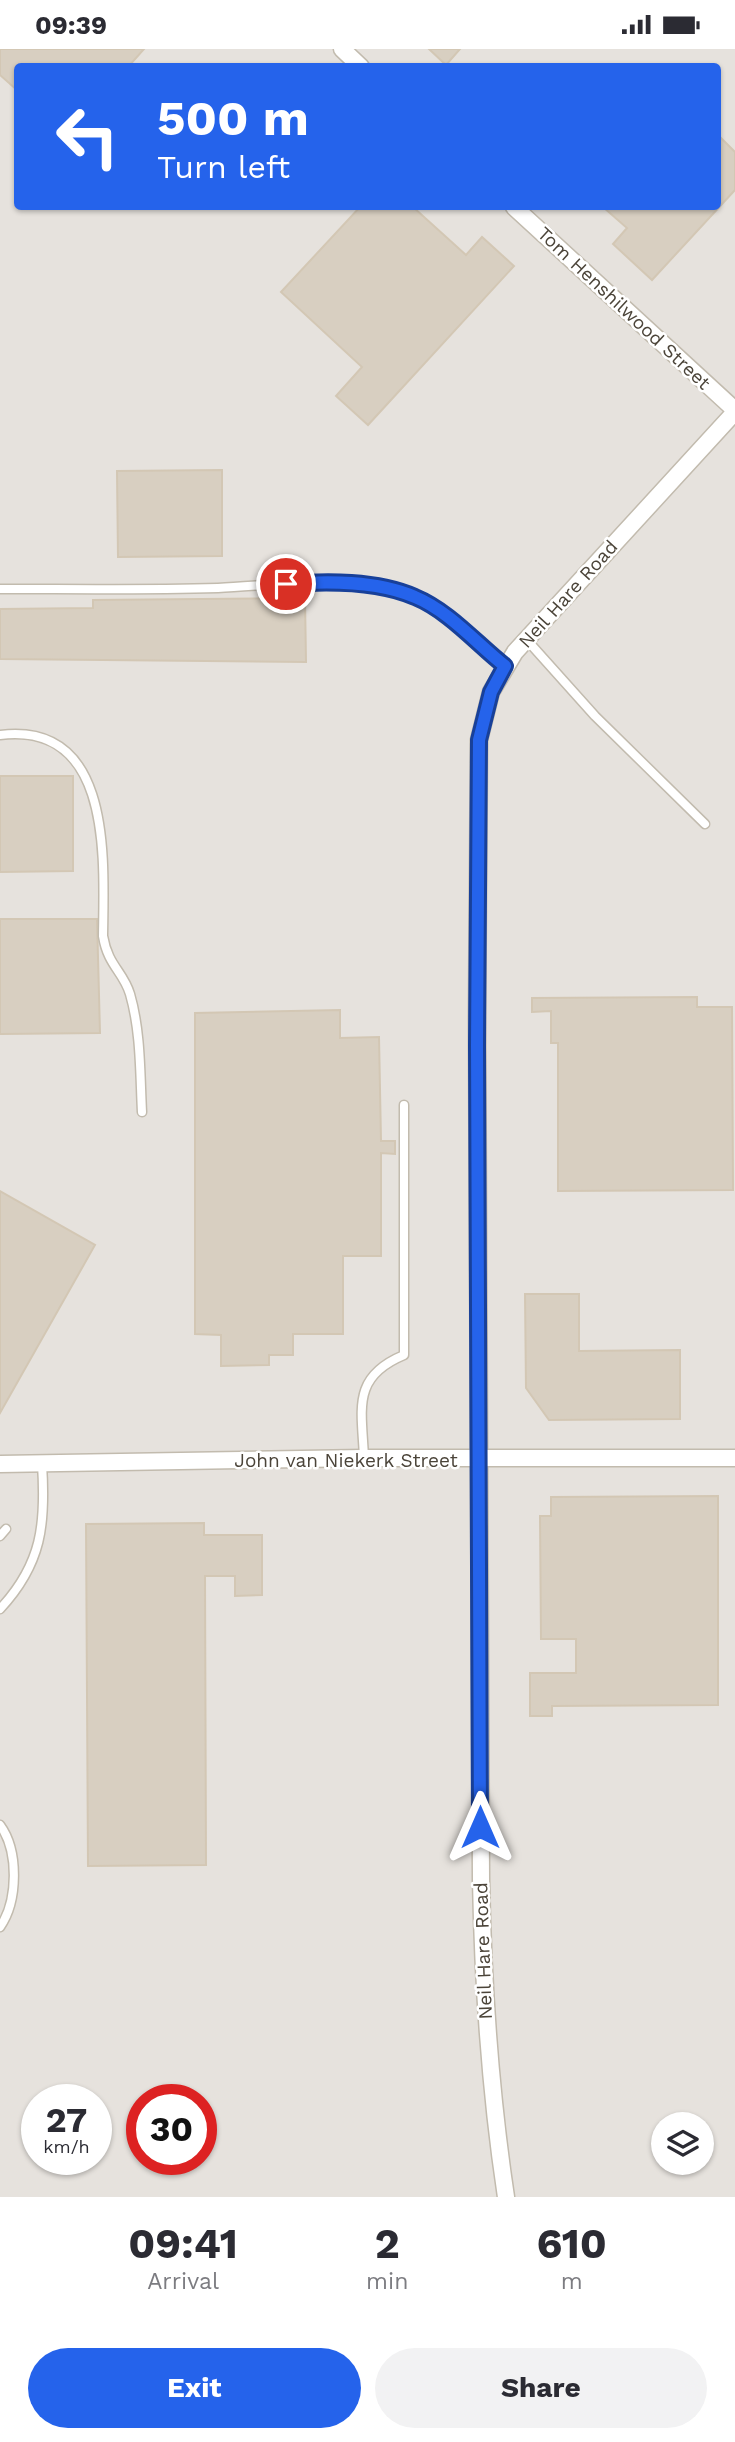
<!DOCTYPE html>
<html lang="en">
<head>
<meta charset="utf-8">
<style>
	:root { --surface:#fff; --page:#f2f2f3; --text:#2b2b33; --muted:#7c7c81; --accent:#2563eb }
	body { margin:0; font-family:"Work Sans",sans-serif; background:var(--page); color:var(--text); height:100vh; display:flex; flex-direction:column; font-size:26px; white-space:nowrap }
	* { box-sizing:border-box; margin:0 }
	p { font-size:23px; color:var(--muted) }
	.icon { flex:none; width:38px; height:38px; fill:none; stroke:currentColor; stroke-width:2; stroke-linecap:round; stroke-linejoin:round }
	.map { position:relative; height:2148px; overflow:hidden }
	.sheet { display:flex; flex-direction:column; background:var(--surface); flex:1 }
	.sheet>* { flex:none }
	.guide { position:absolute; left:14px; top:14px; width:707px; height:147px; border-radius:7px; box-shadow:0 2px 5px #0004; background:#2563eb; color:#fff; overflow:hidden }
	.fabs { position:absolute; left:651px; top:2063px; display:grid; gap:14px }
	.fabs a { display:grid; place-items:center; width:63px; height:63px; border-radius:50%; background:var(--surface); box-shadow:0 2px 5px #0004; font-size:35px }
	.speed { position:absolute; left:21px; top:2035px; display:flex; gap:14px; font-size:35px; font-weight:700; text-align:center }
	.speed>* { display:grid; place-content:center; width:91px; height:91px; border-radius:50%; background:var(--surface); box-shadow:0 2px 5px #0004; line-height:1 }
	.speed small { font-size:18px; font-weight:400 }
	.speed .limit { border:10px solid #d22; background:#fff; color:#111 }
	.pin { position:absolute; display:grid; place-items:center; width:60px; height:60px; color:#fff; margin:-30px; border:4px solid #fff; border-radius:50%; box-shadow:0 2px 7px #0007 }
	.me { position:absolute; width:77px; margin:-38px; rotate:0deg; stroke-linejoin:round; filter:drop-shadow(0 0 5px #0008) }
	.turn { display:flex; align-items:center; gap:24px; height:147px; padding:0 28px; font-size:32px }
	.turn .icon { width:91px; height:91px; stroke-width:2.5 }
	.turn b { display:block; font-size:49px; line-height:60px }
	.eta { display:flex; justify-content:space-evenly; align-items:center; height:119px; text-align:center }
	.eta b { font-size:42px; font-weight:700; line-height:49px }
	.primary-button { display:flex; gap:14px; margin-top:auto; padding:14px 28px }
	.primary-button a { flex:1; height:80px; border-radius:42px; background:var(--accent); color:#fff; font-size:28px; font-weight:700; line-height:80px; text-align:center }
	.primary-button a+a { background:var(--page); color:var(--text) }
	.status { display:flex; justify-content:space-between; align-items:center; height:49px; padding:0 35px; background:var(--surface); direction:ltr }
	.status svg { height:19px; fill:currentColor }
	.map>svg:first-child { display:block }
	.industrial { fill:#e6e2dd; fill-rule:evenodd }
	.building { fill:#d8cfc1; stroke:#d3c7b4; stroke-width:2 }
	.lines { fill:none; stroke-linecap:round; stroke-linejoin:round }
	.lane-casing { stroke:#c2bbae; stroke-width:11 }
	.street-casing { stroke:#c2bbae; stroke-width:19 }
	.lane { stroke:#fff; stroke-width:8 }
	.street { stroke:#fff; stroke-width:16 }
	.route-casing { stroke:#184099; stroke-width:18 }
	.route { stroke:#2563eb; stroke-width:12 }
	.labels { text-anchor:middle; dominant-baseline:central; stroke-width:5; stroke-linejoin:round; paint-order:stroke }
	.street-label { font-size:19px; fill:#4b4439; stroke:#fff }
</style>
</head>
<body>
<div class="status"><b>09:39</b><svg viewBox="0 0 49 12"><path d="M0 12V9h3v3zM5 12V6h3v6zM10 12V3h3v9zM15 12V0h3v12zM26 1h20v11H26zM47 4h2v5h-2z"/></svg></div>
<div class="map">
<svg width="735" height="2148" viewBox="0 0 735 2148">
	<rect width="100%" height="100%" fill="#f6f3ec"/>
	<path class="industrial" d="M0 0H735V2148H0ZM18 18H718V158H18ZM37 2051H96V2110H37ZM142 2051H201V2110H142ZM663 2076H702V2114H663Z"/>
	<g class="building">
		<path d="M0 0H144L128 18H18V42L0 26Z"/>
		<path d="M429 0H460L446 16Z"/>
		<path d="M718 86 735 103V141L652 231 613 195 627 179 603 158H718Z"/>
		<path d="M360 158H413L466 206 482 188 514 217 368 376 336 347 362 318 281 243Z"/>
		<path d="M222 421V507L118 508 117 422Z"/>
		<path d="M305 549 306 613 0 610V560L93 559V551Z"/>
		<path d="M0 727H73V822L0 823Z"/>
		<path d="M0 870H97L100 984 0 985Z"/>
		<path d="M697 948V958H732L733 1141 558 1142V994H551V962L532 963V949Z"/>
		<path d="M340 961V989L379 988 381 1092H395V1105L381 1104V1207H343V1285H293V1306H269V1316L221 1317V1286L195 1285V964Z"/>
		<path d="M0 1142 95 1196 0 1364Z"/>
		<path d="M525 1245H579V1302L680 1301V1370L549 1371 526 1339Z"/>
		<path d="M718 1447V1656L552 1657V1667H530V1624H576V1590H541L540 1467H551V1448Z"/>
		<path d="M204 1474V1486H262V1546L235 1547V1527H205L206 1816 88 1817 86 1475Z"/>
	</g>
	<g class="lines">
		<g class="lane-casing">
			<g id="lane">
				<path d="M0 540C72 540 145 541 218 539 281 536 352 524 413 547 447 560 477 594 505 617"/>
				<path d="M526 590 595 667 705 775"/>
				<path d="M0 686C113 672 104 810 103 887 108 917 123 922 130 945 141 983 140 1025 142 1063"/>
				<path d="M364 1409C362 1360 351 1328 404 1306V1056"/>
				<path d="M0 1487 6 1480"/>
				<path d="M0 1560C42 1515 46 1475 42 1415"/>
				<path d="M0 1776C19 1802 18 1852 0 1878"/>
			</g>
		</g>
		<g class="street-casing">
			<g id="street">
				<path d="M342 0 361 18"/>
				<path d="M514 158 735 361"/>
				<path d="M0 1415 364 1409H735"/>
				<path d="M506 2148C490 2042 483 1938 481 1831L477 970 479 691 491 643 515 603 735 363"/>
			</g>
		</g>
		<use href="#lane" class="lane"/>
		<use href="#street" class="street"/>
	</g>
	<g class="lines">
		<g class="route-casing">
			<path id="route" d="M286 535C326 532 377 531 415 548 449 562 477 595 505 617L491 643 479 691 477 997 480 1778"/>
		</g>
		<use href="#route" class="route"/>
	</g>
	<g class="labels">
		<g class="street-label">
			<text transform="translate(624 259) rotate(43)">Tom Henshilwood Street</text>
			<text transform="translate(568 545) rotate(-48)">Neil Hare Road</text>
			<text x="346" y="1411">John van Niekerk Street</text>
			<text transform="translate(483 1902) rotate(-92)">Neil Hare Road</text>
		</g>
	</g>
</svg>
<div class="fabs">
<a><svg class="icon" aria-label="layers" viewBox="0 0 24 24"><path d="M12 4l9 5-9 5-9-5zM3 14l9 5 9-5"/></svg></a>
</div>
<div class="speed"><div>27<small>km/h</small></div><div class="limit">30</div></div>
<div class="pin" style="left:286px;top:535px;background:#d93025"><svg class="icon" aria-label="arrive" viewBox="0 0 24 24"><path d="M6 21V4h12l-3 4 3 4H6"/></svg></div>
<svg class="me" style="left:480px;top:1778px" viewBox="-20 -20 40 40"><path d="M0-17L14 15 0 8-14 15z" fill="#2563eb" stroke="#fff" stroke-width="4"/></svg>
<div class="guide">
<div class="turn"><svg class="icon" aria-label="left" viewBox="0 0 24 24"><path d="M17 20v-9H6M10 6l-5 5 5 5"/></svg><div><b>500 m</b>Turn left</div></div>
</div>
</div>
<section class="sheet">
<div class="eta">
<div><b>09:41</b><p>Arrival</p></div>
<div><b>2</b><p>min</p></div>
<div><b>610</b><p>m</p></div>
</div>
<div class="primary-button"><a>Exit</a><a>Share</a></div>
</section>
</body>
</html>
